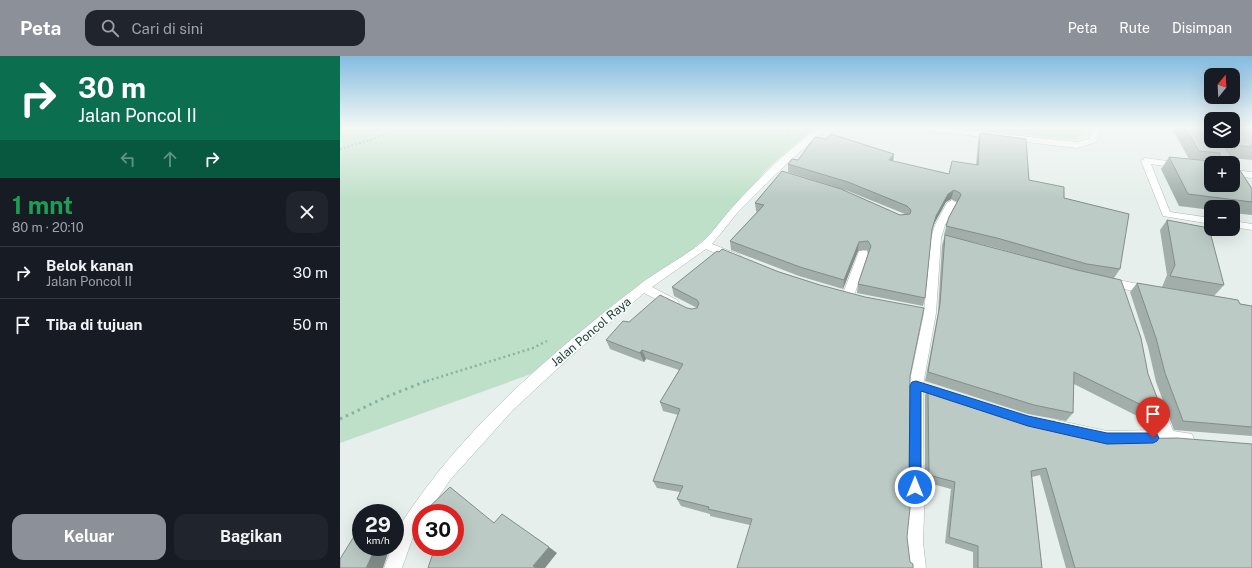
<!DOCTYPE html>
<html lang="id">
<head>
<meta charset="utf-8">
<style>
	:root { --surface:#171b24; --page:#20242c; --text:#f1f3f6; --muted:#9ea1a6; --line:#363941; --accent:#8c9099 }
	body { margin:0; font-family:"Public Sans",sans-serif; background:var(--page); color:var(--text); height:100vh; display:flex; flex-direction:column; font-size:15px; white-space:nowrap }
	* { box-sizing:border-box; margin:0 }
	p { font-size:13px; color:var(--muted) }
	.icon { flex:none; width:22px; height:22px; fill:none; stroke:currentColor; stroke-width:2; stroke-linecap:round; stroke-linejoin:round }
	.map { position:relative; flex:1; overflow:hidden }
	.side { display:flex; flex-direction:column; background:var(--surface); width:340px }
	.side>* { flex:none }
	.banner { background:#0b6e4f; color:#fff; overflow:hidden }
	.needle { width:26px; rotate:18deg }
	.controls { position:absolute; left:864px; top:12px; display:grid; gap:8px }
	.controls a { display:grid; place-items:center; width:36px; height:36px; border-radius:8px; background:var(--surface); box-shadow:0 4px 16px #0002; font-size:20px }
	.speed { position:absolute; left:12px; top:448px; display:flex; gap:8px; font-size:20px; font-weight:700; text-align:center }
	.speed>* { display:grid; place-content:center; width:52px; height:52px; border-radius:50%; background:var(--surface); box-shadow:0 4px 16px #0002; line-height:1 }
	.speed small { font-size:10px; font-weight:400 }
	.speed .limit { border:6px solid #d22; background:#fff; color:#111 }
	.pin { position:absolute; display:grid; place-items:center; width:34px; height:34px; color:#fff; margin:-41px -17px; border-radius:50% 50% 50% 0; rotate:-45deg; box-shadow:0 0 4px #0007 }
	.pin .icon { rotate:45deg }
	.me { position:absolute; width:44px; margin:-22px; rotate:0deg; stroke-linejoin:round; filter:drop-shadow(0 0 3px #0008) }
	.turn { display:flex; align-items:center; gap:14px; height:84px; padding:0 12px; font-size:18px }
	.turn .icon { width:52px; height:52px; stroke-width:2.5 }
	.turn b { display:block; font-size:28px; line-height:34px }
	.lanes { display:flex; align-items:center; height:38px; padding:0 12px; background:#0003; justify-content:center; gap:20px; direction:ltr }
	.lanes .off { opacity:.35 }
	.round { display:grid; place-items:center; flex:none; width:42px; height:42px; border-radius:12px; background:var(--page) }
	.summary { display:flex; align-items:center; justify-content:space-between; height:68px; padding:0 12px }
	h1 { font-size:24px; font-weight:700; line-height:30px; color:#1e9e55 }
	.action { display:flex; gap:8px; margin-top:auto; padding:8px 12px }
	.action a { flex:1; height:46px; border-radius:12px; background:var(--accent); color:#fff; font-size:16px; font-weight:700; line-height:46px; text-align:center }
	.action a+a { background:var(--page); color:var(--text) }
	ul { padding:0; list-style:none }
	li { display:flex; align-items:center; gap:12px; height:52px; padding:0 12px; border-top:1px solid var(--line) }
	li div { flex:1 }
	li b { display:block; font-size:15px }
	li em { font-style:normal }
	header { display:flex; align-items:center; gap:24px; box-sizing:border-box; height:56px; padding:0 20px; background:var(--accent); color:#fff }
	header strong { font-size:19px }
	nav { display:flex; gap:22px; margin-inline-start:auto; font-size:14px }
	.search { width:280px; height:36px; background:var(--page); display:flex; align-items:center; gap:10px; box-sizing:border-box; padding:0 14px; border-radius:12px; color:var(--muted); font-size:15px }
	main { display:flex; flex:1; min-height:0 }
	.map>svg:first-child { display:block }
	.green { fill:#bfe0c8 }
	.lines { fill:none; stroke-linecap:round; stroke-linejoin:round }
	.minor-casing { stroke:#a8b8b2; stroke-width:1 }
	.path-far2 { stroke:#86b3a5; stroke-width:2; stroke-dasharray:1.5 2.5; stroke-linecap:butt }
	.path-far1 { stroke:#86b3a5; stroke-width:2.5; stroke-dasharray:2 3; stroke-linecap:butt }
	.path { stroke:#86b3a5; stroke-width:3; stroke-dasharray:2.5 4; stroke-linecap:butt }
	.minor { fill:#fff; fill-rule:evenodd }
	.wall { fill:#a1aea9 }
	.shaded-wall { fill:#838d89 }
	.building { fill:#bbcac4; stroke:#838d89; fill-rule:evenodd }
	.route { fill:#1a73e8; stroke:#114b97 }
	.labels { text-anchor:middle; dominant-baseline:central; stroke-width:3; stroke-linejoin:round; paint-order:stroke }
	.street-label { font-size:12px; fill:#24423a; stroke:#f7fbf9 }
</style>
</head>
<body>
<header>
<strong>Peta</strong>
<div class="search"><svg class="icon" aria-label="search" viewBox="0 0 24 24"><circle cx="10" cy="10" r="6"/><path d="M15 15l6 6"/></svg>Cari di sini</div>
<nav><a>Peta</a><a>Rute</a><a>Disimpan</a></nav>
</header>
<main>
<section class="side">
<div class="banner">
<div class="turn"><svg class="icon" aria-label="right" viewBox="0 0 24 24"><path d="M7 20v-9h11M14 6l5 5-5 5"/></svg><div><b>30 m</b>Jalan Poncol II</div></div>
<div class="lanes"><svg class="icon off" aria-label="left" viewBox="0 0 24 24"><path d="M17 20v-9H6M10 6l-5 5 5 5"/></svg><svg class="icon off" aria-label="ahead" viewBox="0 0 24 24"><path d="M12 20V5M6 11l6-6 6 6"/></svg><svg class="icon" aria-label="right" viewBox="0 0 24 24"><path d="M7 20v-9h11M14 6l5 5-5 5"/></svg></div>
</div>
<div class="summary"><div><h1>1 mnt</h1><p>80 m · 20:10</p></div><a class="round"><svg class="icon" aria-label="close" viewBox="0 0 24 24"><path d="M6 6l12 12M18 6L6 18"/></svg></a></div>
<ul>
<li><svg class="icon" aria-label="right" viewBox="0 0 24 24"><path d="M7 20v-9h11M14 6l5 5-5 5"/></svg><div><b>Belok kanan</b><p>Jalan Poncol II</p></div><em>30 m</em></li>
<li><svg class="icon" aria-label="arrive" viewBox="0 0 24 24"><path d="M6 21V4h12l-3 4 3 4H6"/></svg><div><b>Tiba di tujuan</b></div><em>50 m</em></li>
</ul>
<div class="action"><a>Keluar</a><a>Bagikan</a></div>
</section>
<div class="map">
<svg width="912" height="512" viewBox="0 0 912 512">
	<rect width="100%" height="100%" fill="#e6efeb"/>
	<g class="green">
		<path d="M0 71H475L428 112 372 177 205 313 0 387Z"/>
		<path d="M614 71H747L736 84Z"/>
	</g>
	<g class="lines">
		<g class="minor-casing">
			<g id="minor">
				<path d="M480 71H490L473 84 436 118 398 156 372 188 400 199 401 202 400 205H392L366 193 312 231 337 244 339 247 337 250 333 251 329 250 304 237 229 302 173 354 110 424 88 457H81V467L75 475 62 512H44L52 491H55C55 473 68 457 78 443 135 362 220 290 298 230 318 214 341 203 361 187 372 178 381 164 391 153 417 124 448 93 480 71Z"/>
				<path d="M571 71H598L737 86 749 83 753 71H761L756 86 737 92 575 73Z"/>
				<path d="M805 102 871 111V117L811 108 830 156 871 162V168L823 160 801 105Z"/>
				<path d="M893 114 912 116V122L893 120Z"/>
				<path d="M612 144 617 147 605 169 601 182 596 257 583 329 584 459 583 487 586 512H568L565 487 568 459 569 329 584 257 591 182 595 169 607 147Z"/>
				<path d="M893 165 912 168V174L893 171Z"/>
				<path d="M523 194 527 195 528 198 514 240 512 243 508 244 504 243 502 240 518 198 519 195Z"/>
				<path d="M768 222 809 230 813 231 815 234 813 237 809 238 764 229 762 226 764 223Z"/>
				<path d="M816 342 821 344 833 375 852 378 854 383 852 388 847 390 828 388 767 389 716 378 711 376 709 371 711 366 716 364 767 375 818 374 809 348 811 344Z"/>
			</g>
		</g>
		<g class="path-far2">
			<path d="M443 71 449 79"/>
			<path d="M0 93 33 83 63 71"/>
		</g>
		<path class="path-far1" d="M87 325 193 292 207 285"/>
		<path class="path" d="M0 363 46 341 89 324"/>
		<use href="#minor" class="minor"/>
	</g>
	<g class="wall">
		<path d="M834 71H912V104L892 102 912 133V159L893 157V151H871V154L839 150 821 113 829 101 849 103 833 74Z"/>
		<path d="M640 77 689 124 724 142 780 213 774 222 808 318 824 360 815 369 734 328 733 357 726 365 688 358 585 325 598 257 602 189 605 179 711 207 653 191 604 179 609 161 617 146 611 143 606 146 594 168 592 175 585 242 583 250 517 237 518 228 528 197 527 194 518 195 503 233 459 220 391 194 390 185 417 156 416 155 415 147 560 159 565 158 508 135 448 116V108L458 104 554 98 553 105 609 118 612 105 636 109 638 85Z"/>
		<path d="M827 164 884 229 874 240 822 231 827 219 820 174Z"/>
		<path d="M379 196 480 229 410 469 370 460V458L341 450 337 443 340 436 317 432 313 425 338 359 323 355 320 346 339 314 306 303 304 306 270 293 266 284 289 266 347 252 352 253 357 252 334 240 332 231Z"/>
		<path d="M797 227 912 250V380L834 374 816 326 808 291 790 236Z"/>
		<path d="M588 331 731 378 753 381 912 512H726L700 419 692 421 702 512H633V496L605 487 611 433 585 426V339Z"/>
	</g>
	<g class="shaded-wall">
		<path d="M554 98 553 106 549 104Z"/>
		<path d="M614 134 611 143 606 146 594 168 590 182 596 160 608 138Z"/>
		<path d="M519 186 518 195 503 233 504 224Z"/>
		<path d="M302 294 306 303 304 306 300 297Z"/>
		<path d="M55 472 57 473 55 484Z"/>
		<path d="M35 491H50L43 512H26Z"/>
		<path d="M209 491 217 497 205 512H196L193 510Z"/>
	</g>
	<g class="building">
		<path d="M845 71H871V85H893V71H912V91L883 88 912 133V146L848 138 829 101 879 106 881 105 880 97 859 95ZM871 107H893V129H871Z"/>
		<path d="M640 77 686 83 689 124 724 131V142L789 158 780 213 747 208 657 182 606 170 609 161 621 139 620 137 614 134 608 138 596 160 592 173 585 242 518 228 531 190 528 185 519 186 504 224 460 211 390 185 424 149 415 147 442 115 501 133 560 159 570 158 571 154 567 150 508 126 448 108 452 103 458 104 475 81 486 83 491 78 554 98 549 104 609 118 612 105 638 109Z"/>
		<path d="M827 164 869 172 884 229 830 220 835 209Z"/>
		<path d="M605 179 737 214 781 224 801 282 808 318 824 360 734 316 733 357 694 349 588 316 600 248Z"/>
		<path d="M382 193 439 216 480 229 525 241 584 252 570 320V452L567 481 570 506 573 508V512H397L412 463 368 453 369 451 337 443 343 430 313 425 340 353 320 346 343 308 302 294 300 297 266 284 283 265 289 266 320 239 347 252 352 253 357 252 359 247 357 244 332 231 377 195 379 196Z"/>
		<path d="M797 227 898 244 900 248 912 250V371L843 365 825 317 816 282Z"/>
		<path d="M588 331 693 364 732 373 731 378 749 377 753 381 764 380 775 383 837 382 912 388V512H735L706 412 691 415 702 512H638V490L609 481 615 426 589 419Z"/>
		<path d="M110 431 154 467 162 458 209 491 193 510 196 512H88L95 491H115V457H83Z"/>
		<path d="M21 469V491H35L29 506 26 512H0V503Z"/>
	</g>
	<linearGradient id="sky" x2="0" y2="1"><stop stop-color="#84bce0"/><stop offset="0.5" stop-color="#f4f8f6"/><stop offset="1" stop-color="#f4f8f6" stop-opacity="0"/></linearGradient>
	<rect width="912" height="143" fill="url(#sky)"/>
	<path class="route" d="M576 325 688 360 767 377H813L817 378 819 382 817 385 813 387 767 388 688 370 581 335V431L579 435 575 437 570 435 569 431 570 329 572 326Z"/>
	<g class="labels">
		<g class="street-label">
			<text transform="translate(251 276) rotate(-40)">Jalan Poncol Raya</text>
		</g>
	</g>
</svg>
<div class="controls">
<a><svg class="needle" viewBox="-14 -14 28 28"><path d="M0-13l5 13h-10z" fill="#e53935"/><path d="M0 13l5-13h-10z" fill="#9ea1a6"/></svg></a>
<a><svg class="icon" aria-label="layers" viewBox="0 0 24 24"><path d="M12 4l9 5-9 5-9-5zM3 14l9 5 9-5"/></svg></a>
<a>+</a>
<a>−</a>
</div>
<div class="speed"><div>29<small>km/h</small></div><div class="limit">30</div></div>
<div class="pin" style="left:813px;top:382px;background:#d93025"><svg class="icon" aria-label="arrive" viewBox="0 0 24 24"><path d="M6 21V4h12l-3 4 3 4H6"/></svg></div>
<svg class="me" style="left:575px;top:431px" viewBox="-20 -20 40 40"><circle r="17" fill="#1a73e8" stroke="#fff" stroke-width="3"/><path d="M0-11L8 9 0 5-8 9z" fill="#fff"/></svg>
</div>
</main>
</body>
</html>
